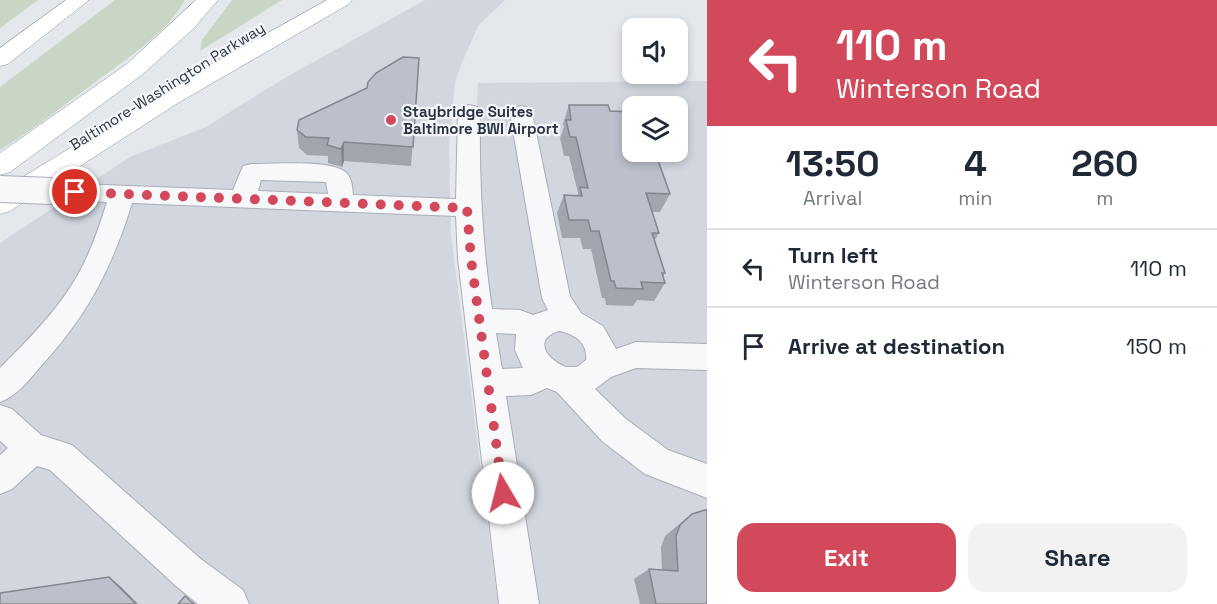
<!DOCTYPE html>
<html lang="en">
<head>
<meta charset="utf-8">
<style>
	:root { --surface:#fff; --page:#f2f2f3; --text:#1f2937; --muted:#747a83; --line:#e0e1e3; --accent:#d1495b }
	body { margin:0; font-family:"Space Grotesk",sans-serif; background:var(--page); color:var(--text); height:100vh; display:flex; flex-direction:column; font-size:22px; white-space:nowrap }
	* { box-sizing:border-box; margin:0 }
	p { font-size:20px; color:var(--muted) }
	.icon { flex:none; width:33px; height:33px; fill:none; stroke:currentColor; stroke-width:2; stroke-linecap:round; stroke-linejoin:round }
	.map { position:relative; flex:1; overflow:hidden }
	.panel { display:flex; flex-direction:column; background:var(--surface); width:510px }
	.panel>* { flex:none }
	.top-card { background:#d1495b; color:#fff; overflow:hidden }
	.fabs { position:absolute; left:622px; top:18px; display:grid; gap:12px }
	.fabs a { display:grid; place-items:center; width:66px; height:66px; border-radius:12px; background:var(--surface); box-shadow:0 3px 9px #0003; font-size:30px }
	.pin { position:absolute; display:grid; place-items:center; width:51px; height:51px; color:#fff; margin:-26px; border:3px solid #fff; border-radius:50%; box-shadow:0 2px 6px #0007 }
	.me { position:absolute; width:66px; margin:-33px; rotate:352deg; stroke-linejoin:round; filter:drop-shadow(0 0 4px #0008) }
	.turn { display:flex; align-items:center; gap:21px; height:126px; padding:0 30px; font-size:27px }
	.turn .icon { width:78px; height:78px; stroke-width:2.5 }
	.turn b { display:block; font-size:42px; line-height:51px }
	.eta { display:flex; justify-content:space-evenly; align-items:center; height:102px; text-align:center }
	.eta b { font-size:36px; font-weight:800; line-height:42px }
	.primary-button { display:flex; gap:12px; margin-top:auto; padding:12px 30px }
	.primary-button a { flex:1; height:69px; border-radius:18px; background:var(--accent); color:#fff; font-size:24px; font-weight:800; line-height:69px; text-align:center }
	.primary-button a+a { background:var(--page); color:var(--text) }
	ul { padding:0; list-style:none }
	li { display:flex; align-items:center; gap:18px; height:78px; padding:0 30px; border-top:2px solid var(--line) }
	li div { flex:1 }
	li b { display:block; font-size:22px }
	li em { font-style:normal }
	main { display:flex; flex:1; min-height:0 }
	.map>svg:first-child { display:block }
	.built { fill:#d2d6de; fill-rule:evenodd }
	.green { fill:#c9d6c5 }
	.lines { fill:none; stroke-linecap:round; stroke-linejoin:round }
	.minor-casing { stroke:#a9aeb7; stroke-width:2 }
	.highway-casing { stroke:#8b94a3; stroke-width:1 }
	.minor { fill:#f7f8fa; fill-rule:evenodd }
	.highway { fill:#fff; fill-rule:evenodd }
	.minor-bridge-casing { stroke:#a9aeb7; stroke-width:28; stroke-linecap:butt }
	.minor-bridge { stroke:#f7f8fa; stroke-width:26 }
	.wall { fill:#a1a5ae }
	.shaded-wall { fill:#83868d }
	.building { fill:#bbc0ca; stroke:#83868d; stroke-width:1.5 }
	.route { stroke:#d1495b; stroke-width:10; stroke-dasharray:0 18 }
	.poi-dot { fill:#d1495b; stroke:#f4f6f9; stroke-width:2 }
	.labels { text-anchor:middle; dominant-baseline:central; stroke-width:4.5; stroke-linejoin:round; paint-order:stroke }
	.far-street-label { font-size:15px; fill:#2b3445; stroke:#f4f6f9 }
	.far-poi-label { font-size:15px; font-weight:bold; fill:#2b3445; stroke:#f4f6f9; text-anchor:start }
</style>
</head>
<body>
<main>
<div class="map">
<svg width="707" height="604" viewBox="0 0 707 604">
	<rect width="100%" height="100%" fill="#e4e7ec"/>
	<g class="built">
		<path d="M425 0H505L478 26 460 67 455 83 449 147 451 235 498 604H0V243L130 157 206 127 283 79Z"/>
		<path d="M707 81V604H538L477 208 475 149 478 83ZM633 106H678V152H633Z"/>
	</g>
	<g class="green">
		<path d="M0 0H38L0 28Z"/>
		<path d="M115 0H185C164 36 127 58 94 83 63 106 33 130 0 150V87Z"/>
		<path d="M232 0H282L200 51 202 40Z"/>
	</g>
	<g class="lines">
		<g class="minor-casing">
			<g id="minor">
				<path d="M469 105 477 107 480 112C479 178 482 243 492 309L520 310 533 315 548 310 542 298 510 113 513 108 521 106 529 108 532 113 570 296 581 313 603 326 616 349 636 342 707 344V370L636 368 611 377 595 389 626 419 668 450 707 464V498L645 474 602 441 557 392 547 388 531 395 506 396 539 604H499L458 259 456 216 132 203C112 268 87 316 41 366 29 380 17 396 0 402V368C30 338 63 305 82 267 93 246 100 224 107 202L52 199 43 197 40 191 43 185 52 183 233 190 243 166 251 164C272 164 325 160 342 170 352 175 352 185 353 195L456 199 458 112 461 107ZM261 180 326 182 328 194 258 191ZM559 331C575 334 588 343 586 360L577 367H566C547 360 532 339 559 331ZM496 333 516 334 515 350 523 368 502 369Z"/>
				<path d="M0 405 12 409 41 435 72 445 202 560 243 590 249 604H198L176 586 50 470 37 466 12 489 0 494V455L8 448 0 441Z"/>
			</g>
		</g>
		<g class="highway-casing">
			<g id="highway">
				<path d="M66 0H89L8 64 0 66V48Z"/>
				<path d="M196 0H218L193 29 143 74 10 172 0 175V153L127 64Z"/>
				<path d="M327 0H352L349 4 178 103 10 211 0 214V191L160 93Z"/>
			</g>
		</g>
		<use href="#minor" class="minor"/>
		<use href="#highway" class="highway"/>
		<g class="minor-bridge-casing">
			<path id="minor-bridge" d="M0 189 52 191"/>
		</g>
		<use href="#minor-bridge" class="minor-bridge"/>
	</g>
	<g class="wall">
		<path d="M419 58 411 166 344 161 342 167 328 163V156L307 155 299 148 297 130Z"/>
		<path d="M569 105 610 111 670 194 660 212H652L659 233 655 240 665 273 663 277 665 283 654 301 637 300 633 306 606 305 605 298H602L591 249H583L580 238H562L557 213 564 195 577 196 578 193 569 156H564L560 138 564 127 563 124Z"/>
		<path d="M692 514 707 604H640L634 579 649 569 662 570 661 547 665 536 677 526Z"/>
	</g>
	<g class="shaded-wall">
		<path d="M344 142V161L342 167 341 149Z"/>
		<path d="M109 577 120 586 138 604H136Z"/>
	</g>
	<g class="building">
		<path d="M403 57 419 58 413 147 344 142 341 149 327 145 329 138 306 137 297 130 299 120 367 88 368 82 376 73Z"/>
		<path d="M569 105H608L610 111 633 112V152H655L670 194 646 193 659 233H652L665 273H662L665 283 641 282 643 289 616 288 614 281H611L599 231H591L588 220H569L564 195 582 196 580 187 588 188 576 137H570L566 120H571Z"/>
		<path d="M705 510H707V604H656L649 569 678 571 676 536 680 525 692 514Z"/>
		<path d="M109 577 136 604H0V593Z"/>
		<path d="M185 596 194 604H178Z"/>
	</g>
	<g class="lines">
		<path class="route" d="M75 192 467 208 471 259 503 493"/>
	</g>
	<circle class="poi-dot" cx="391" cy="120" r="6"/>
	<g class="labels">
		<g class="far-street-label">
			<text transform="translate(167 86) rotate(-32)">Baltimore-Washington Parkway</text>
		</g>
		<g class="far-poi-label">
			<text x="403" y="111">Staybridge Suites<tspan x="403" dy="17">Baltimore BWI Airport</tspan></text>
		</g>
	</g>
</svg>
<div class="fabs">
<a><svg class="icon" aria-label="sound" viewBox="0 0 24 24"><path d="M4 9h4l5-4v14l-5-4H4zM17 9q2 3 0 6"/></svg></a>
<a><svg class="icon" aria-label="layers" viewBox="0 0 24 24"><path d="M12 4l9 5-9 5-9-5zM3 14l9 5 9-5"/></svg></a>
</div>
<div class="pin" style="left:75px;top:192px;background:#d93025"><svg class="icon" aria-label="arrive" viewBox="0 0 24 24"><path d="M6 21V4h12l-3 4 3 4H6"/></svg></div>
<svg class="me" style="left:503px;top:493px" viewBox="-20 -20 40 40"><circle r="19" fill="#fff"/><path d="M0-13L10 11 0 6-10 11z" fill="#d1495b"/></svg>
</div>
<section class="panel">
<div class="top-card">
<div class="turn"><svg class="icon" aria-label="left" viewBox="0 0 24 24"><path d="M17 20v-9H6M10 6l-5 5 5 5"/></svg><div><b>110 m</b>Winterson Road</div></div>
</div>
<div class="eta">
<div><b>13:50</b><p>Arrival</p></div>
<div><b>4</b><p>min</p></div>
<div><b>260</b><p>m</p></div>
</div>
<ul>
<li><svg class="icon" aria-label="left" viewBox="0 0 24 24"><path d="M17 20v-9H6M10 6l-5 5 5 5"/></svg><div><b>Turn left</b><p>Winterson Road</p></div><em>110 m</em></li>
<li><svg class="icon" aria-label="arrive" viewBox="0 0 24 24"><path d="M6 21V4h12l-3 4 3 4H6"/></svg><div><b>Arrive at destination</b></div><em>150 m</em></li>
</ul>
<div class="primary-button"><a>Exit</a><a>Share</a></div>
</section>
</main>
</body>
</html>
